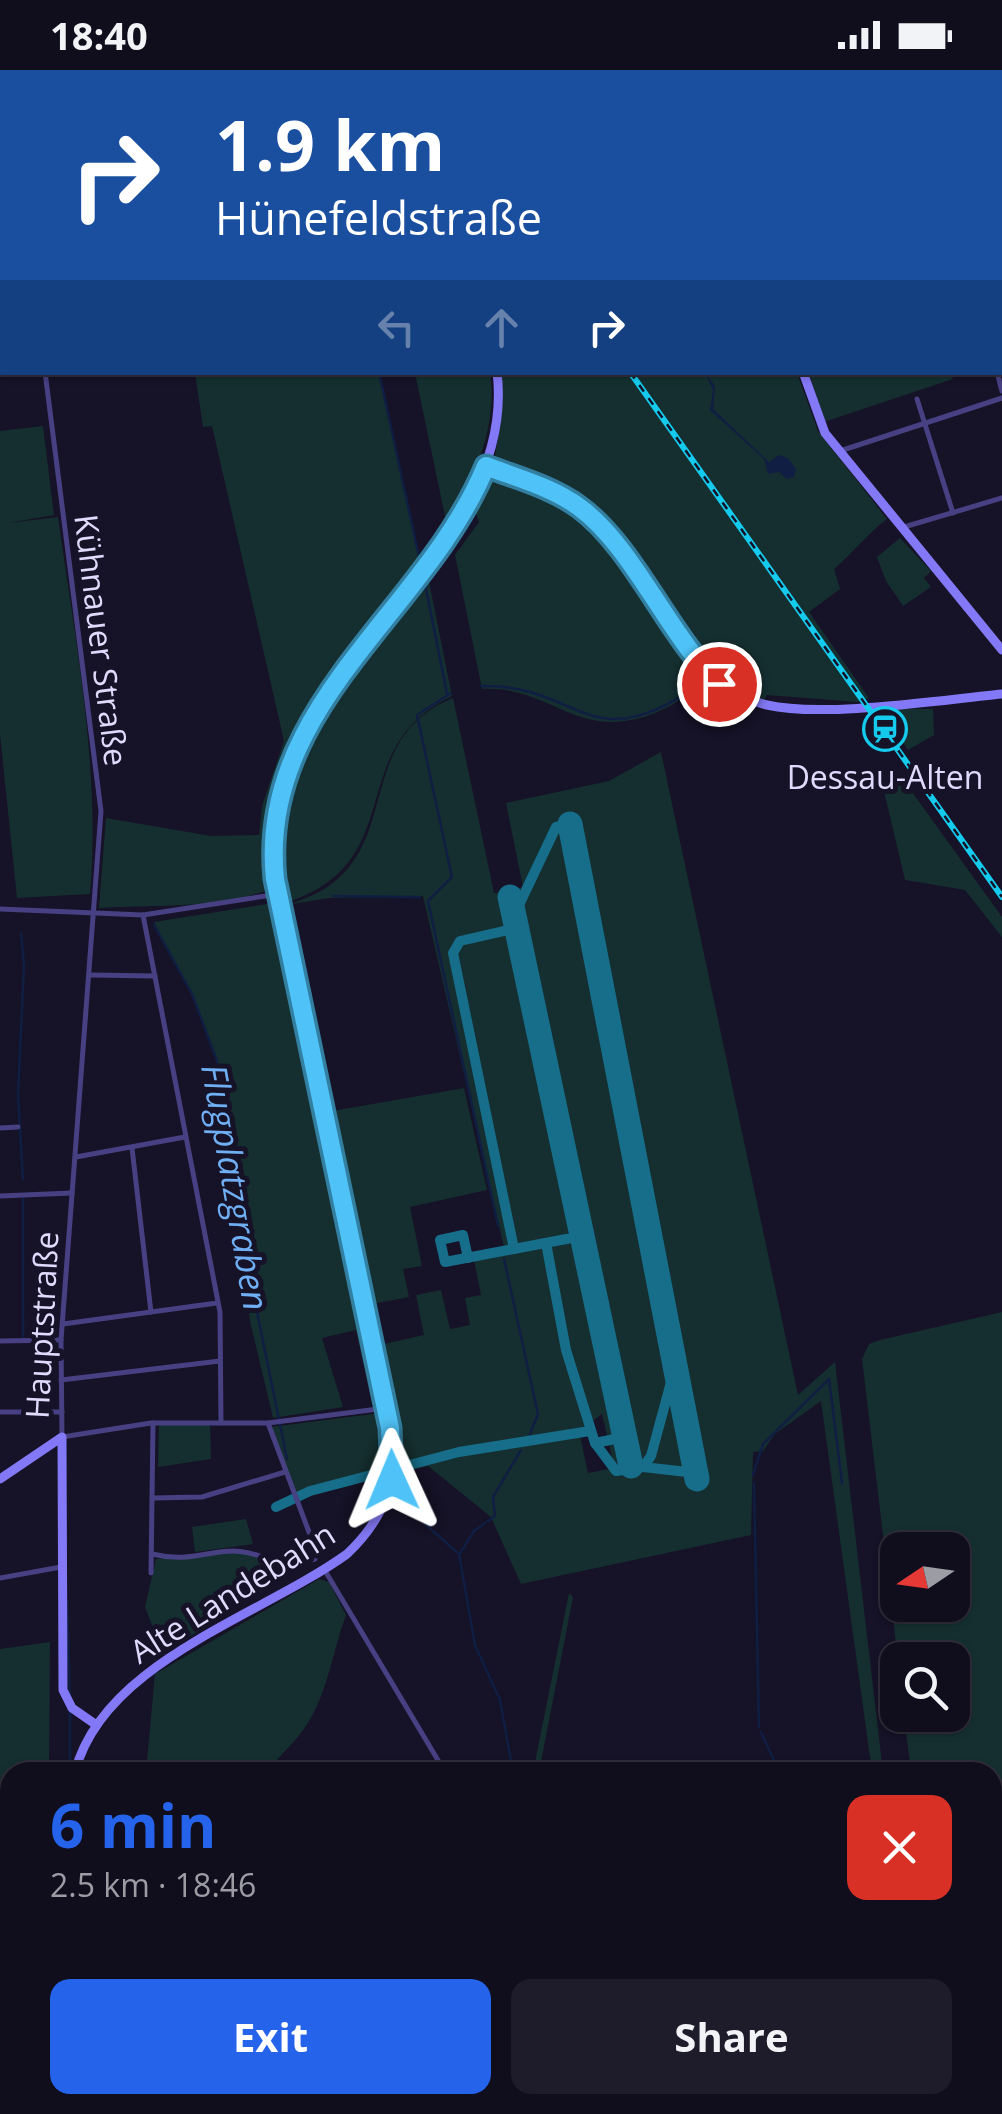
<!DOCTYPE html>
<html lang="en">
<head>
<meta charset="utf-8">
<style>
	:root { --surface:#100e1d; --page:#1e1c2a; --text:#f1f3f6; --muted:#9c9ca4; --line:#302e3b; --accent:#2563eb }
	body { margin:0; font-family:"Open Sans",sans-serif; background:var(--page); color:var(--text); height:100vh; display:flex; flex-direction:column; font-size:38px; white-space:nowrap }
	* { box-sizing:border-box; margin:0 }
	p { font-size:32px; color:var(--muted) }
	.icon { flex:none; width:55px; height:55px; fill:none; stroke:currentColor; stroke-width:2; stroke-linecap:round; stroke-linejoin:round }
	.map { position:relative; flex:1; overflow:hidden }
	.sheet { position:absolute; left:0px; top:1692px; width:1002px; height:352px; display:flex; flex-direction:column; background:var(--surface); border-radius:30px 30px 0 0; box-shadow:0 2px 8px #0004,0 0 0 2px var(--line) }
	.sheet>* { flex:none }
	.hud { position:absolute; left:0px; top:0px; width:1002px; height:305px; box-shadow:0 2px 8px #0004,0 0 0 2px var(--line); background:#1a4fa0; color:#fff; overflow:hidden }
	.needle { width:65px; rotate:257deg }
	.controls { position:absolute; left:880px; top:1462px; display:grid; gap:20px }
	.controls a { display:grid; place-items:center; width:90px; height:90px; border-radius:20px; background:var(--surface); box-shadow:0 2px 8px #0004,0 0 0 2px var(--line); font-size:50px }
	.pin { position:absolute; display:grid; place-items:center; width:85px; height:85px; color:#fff; margin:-42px; border:5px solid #fff; border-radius:50%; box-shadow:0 2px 10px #0007 }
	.me { position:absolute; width:110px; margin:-55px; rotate:359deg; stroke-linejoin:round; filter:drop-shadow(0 0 8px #0008) }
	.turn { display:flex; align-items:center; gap:35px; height:210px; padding:0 50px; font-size:45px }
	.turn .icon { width:130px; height:130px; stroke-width:2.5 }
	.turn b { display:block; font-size:70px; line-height:85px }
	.lanes { display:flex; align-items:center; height:95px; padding:0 50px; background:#0003; justify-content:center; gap:50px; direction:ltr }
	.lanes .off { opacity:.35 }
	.round { display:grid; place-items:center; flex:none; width:105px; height:105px; border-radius:20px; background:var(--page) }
	.summary { display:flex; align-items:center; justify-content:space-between; height:170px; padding:0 50px }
	h1 { font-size:60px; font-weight:700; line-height:75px; color:var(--accent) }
	.action { display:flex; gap:20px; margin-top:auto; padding:20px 50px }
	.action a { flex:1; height:115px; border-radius:20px; background:var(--accent); color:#fff; font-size:40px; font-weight:700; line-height:115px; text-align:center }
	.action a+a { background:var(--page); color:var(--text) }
	.status { display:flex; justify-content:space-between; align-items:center; height:70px; padding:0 50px; background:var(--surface); direction:ltr }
	.status svg { height:28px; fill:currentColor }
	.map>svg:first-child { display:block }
	.green { fill:#152f30; fill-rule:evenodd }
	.water { fill:#0f1e42 }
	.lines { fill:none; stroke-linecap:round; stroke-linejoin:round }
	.stream { stroke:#0f1e42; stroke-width:2.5 }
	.taxiway { stroke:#166e8a; stroke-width:10 }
	.runway { stroke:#166e8a; stroke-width:25 }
	.street { stroke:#474082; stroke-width:5 }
	.secondary { stroke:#8378f5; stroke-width:9 }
	.tram { stroke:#15cbed; stroke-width:2.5 }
	.rail-casing { stroke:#15cbed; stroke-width:6 }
	.rail { stroke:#161227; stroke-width:2.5; stroke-dasharray:8; stroke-linecap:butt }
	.route-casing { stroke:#337fa1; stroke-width:25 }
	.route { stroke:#4fc3f7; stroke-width:18 }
	.labels { text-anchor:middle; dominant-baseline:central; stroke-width:10; stroke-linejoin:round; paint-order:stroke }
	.street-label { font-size:32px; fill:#e0dafc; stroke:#161227 }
	.poi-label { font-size:32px; fill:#e0dafc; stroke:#161227 }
	.water-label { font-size:35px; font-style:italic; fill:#70aff4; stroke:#161227 }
</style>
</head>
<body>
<div class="status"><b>18:40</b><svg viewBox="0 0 49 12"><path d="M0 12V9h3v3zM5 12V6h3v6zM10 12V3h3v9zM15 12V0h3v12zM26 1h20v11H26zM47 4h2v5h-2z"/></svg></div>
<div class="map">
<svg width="1002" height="2044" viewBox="0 0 1002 2044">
	<rect width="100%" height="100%" fill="#161227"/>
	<g class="green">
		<path d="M950 302 953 309 824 352 809 303Z"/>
		<path d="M195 303H379L420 492C395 513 377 545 358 571 299 653 253 712 270 819 219 840 153 834 99 838L106 748 211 766 259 765 262 736 284 671 212 356 203 357Z"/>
		<path d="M415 303H490C498 355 475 409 446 451Z"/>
		<path d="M500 303H797L818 361 887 449C866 465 853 483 834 499L840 519 809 542 869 628 858 632 767 625 764 630 736 621 706 598 598 446 567 426 494 392 501 348Z"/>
		<path d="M43 356 54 445 8 453 58 447C75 570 101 700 90 824L17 828 0 664V361Z"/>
		<path d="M491 408C605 426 635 539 706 612 666 643 622 665 570 643 539 630 517 617 482 619L455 485 479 452 472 433 482 413Z"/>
		<path d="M900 468 931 501 924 508 931 517 903 536 886 511 877 487Z"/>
		<path d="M426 497 452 626C340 680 413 792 285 833 270 769 284 709 313 650Z"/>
		<path d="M453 628 494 823 502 822 508 849 502 858 513 872 573 1156 566 1165 504 1177 423 826 329 828 286 835C416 800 342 673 453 628Z"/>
		<path d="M879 638 933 639 934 665 908 680Z"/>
		<path d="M661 682 798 1325 835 1292 883 1702H872L821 1331 775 1364 763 1381 753 1382 751 1465 521 1514 491 1447 428 1396 399 1403 375 1276 424 1265 416 1225 441 1220 450 1259 470 1255 465 1228 481 1225 474 1190 568 1171 577 1178 617 1364 608 1369 602 1344 579 1361 588 1403 614 1398 609 1373 615 1371 624 1397 638 1395 519 835 516 819 523 817 506 733 609 711Z"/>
		<path d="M897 701 1002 847V867L965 820 905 810 883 717Z"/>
		<path d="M273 833 378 1332 372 1333 356 1260 322 1268 343 1337 273 1348 250 1251 216 986 197 936 154 852Z"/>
		<path d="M464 1018 487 1120 410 1137 422 1196 403 1199 409 1227 367 1235 327 1042Z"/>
		<path d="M1002 1242V2044H33L36 2035H992V1702H911L904 1645H952V1590H898L862 1289 869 1274 880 1270ZM898 1480H952V1535H898Z"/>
		<path d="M380 1343 386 1399 296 1424 271 1357Z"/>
		<path d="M159 1353H210L211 1389 158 1397Z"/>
		<path d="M246 1449 253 1474 195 1482 192 1457Z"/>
		<path d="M240 1481 274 1495 285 1508 163 1583 145 1537 156 1489Z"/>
		<path d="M319 1509 329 1512 346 1545C328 1594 327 1640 287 1679 277 1689 271 1699 257 1702H146L155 1604Z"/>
		<path d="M569 1523 573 1527 539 1702H533Z"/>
		<path d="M50 1572 49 1702H10V2003L0 1960V1579Z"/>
	</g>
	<path class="water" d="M705 303 715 316 713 339 769 392 779 385 788 388 796 399 794 407 787 409 779 402 768 404 764 389 710 340 713 320Z"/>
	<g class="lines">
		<g class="stream">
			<path d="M379 302 421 496"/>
			<path d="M423 504 447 624"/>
			<path d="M481 616C582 614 587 692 699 615"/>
			<path d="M451 623 417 645 452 807 428 831 498 1156"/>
			<path d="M333 826 420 827"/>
			<path d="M154 855 192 924 217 991 220 1006 215 1036 287 1389"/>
			<path d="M21 863 24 895 18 1025 23 1109"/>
			<path d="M23 1128V1268"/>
			<path d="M504 1189 538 1344 530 1364"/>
			<path d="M753 1405 763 1374 829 1309 842 1413"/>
			<path d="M754 1414 759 1657"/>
			<path d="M398 1437 416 1446 459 1484 475 1575 500 1630 513 1702"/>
			<path d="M488 1451 495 1446 493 1427 521 1380"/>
			<path d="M460 1483 474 1461 485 1453"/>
			<path d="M67 1531 70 1628"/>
			<path d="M761 1662 779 1702"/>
			<path d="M70 1702V1643"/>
			<path d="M992 1901 1002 1905"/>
			<path d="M0 1904 10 1902"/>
		</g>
		<g class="taxiway">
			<path d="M512 836 519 835 556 757 570 754"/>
			<path d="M546 1173 566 1280 595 1373 625 1367"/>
			<path d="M514 1179 453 883 460 871 517 858"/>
			<path d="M468 1188 463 1165 440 1170 445 1192 582 1166"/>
			<path d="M595 1373 616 1401 643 1397 651 1386 674 1301"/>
			<path d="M643 1397 696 1403"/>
			<path d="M276 1437 310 1421 459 1382 590 1361"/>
		</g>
		<g class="runway">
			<path d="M570 754 697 1409"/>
			<path d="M510 827 631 1396"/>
		</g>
		<g class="street">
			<path d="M5 0V2"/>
			<path d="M842 0 843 2"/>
			<path d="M914 0 915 2"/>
			<path d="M850 2 857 0"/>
			<path d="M1000 3H1002"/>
			<path d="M1000 48H1002"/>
			<path d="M0 50 2 49"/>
			<path d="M0 124H2"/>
			<path d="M1000 186H1002"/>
			<path d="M0 221H2"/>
			<path d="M0 228H2"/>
			<path d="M45 302 101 741 61 1270 62 1367 151 1353H268L386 1338"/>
			<path d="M997 302 1002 321"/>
			<path d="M917 329 953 443"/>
			<path d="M840 381 1002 328"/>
			<path d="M904 457 1002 428"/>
			<path d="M0 839 143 845 278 824"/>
			<path d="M143 845 220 1242 221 1353"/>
			<path d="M90 905 155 906"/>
			<path d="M0 1058 18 1057"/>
			<path d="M132 1078 151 1242"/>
			<path d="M76 1087 185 1067"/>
			<path d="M0 1126 72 1123"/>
			<path d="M63 1254 217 1233"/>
			<path d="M0 1271 61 1270"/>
			<path d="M61 1310 220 1291"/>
			<path d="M0 1342H62"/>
			<path d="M153 1428 202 1427 285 1402"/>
			<path d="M152 1484C208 1498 223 1461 284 1498L315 1489V1478L268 1353"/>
			<path d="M324 1499 445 1702"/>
			<path d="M151 1503 153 1353"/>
			<path d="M0 1508 61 1497"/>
		</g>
		<g class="secondary">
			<path d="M270 0 273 2"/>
			<path d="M670 0 672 2"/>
			<path d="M803 302 825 363 1002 580"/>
			<path d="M486 396C520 409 561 420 589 445 651 502 676 614 767 635 823 648 940 630 1002 624"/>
			<path d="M0 1409 62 1367 63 1620 72 1638 95 1654"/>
			<path d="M75 1702C103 1592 261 1546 347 1484 381 1452 399 1412 392 1365L278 824C236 603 521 498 497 302"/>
			<path d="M31 2044 33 2035"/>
		</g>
		<g class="tram">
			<path d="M682 0 683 2"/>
			<path d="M830 2 836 0"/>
		</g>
		<g class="rail-casing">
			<g id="rail">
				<path d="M416 0 418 2"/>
				<path d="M630 302 1002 827"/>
			</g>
		</g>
		<use href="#rail" class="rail"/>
	</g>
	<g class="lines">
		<g class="route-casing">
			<path id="route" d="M392 1410 390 1358 275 809C257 635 426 542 486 396 517 408 552 417 579 437 633 476 668 565 719 614"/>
		</g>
		<use href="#route" class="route"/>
	</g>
	<defs>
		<g id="station-ring" transform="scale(2.25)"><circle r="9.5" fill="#161227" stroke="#15cbed" stroke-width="1.5"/><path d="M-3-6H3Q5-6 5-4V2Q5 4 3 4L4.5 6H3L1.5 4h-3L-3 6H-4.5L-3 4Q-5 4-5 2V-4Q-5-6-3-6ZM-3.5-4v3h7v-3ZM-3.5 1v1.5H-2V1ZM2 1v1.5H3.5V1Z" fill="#15cbed"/></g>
	</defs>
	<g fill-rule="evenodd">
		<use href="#station-ring" x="885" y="659"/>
	</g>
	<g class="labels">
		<g class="street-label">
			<text transform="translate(102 570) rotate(83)">Kühnauer Straße</text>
			<text transform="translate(41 1255) rotate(-87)">Hauptstraße</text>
			<text transform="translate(232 1522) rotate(-32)">Alte Landebahn</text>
		</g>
		<g class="poi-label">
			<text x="885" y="706">Dessau-Alten</text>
		</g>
		<g class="water-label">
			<text transform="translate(236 1117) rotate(80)">Flugplatzgraben</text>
		</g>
	</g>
</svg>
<div class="controls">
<a><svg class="needle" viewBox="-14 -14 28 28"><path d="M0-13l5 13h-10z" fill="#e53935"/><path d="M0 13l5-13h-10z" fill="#9c9ca4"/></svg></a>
<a><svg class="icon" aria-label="search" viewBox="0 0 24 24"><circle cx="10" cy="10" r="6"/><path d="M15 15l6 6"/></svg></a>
</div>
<div class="pin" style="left:719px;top:614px;background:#d93025"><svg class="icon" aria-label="arrive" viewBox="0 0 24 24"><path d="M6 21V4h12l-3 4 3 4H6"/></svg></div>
<svg class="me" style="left:392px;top:1410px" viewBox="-20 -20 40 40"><path d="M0-17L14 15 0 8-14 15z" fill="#4fc3f7" stroke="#fff" stroke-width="4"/></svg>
<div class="hud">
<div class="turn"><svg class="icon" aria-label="right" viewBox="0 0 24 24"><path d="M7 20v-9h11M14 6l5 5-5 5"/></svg><div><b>1.9 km</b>Hünefeldstraße</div></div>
<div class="lanes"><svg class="icon off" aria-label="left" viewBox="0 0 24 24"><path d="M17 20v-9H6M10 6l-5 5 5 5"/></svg><svg class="icon off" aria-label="ahead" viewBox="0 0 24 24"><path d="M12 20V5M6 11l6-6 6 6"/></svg><svg class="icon" aria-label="right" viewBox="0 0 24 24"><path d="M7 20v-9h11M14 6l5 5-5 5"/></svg></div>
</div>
<section class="sheet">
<div class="summary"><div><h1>6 min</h1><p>2.5 km · 18:46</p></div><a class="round" style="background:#d93025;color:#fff"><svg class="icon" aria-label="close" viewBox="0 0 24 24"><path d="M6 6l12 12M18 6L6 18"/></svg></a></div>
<div class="action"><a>Exit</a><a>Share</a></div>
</section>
</div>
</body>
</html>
